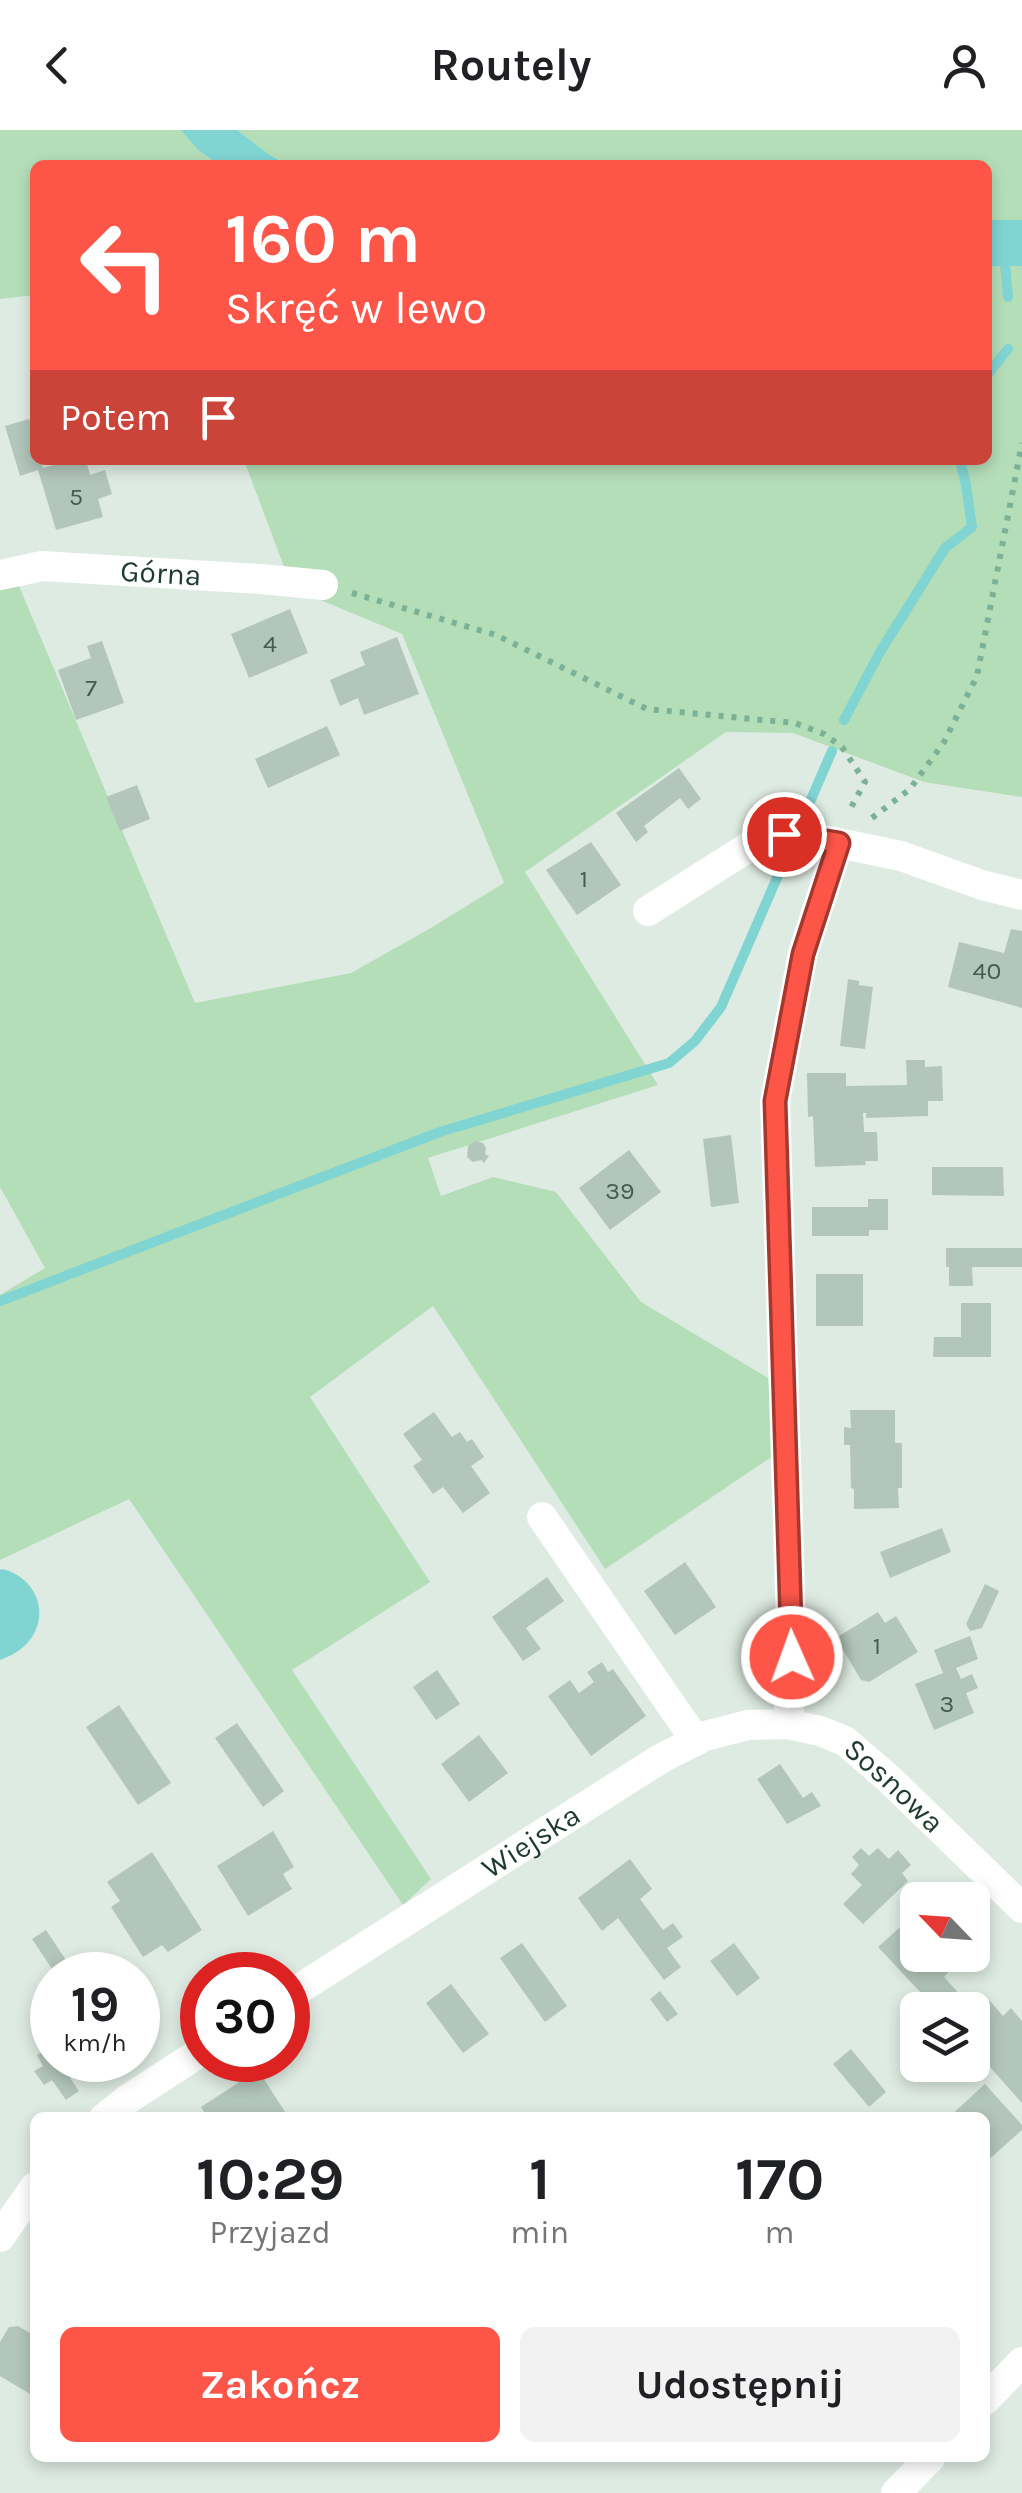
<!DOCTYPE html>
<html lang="pl">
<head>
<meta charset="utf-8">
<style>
	:root { --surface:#fff; --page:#f2f2f2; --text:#202124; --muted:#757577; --accent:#fd5649 }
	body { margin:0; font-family:Karla,sans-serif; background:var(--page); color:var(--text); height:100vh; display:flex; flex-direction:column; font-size:38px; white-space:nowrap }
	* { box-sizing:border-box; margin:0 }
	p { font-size:32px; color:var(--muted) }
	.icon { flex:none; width:55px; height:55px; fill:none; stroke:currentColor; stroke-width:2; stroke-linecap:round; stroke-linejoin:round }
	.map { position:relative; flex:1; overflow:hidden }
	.drawer { position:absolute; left:30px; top:1982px; width:960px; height:350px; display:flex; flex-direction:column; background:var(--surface); border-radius:15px; box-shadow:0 5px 15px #0003 }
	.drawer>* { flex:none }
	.banner { position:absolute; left:30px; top:30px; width:962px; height:305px; border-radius:15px; box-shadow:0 5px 15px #0003; background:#fd5649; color:#fff; overflow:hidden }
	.needle { width:65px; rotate:295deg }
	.fabs { position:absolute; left:900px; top:1752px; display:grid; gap:20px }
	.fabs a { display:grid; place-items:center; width:90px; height:90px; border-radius:15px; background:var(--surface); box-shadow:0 5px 15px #0003; font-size:50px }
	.speed { position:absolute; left:30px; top:1822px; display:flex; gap:20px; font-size:50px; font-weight:700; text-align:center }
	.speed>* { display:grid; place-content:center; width:130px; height:130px; border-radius:50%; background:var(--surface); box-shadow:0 5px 15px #0003; line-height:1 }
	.speed small { font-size:25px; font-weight:400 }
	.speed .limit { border:15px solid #d22; background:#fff; color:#111 }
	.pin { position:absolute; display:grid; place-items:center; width:85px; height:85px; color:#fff; margin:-42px; border:5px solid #fff; border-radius:50%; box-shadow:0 2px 10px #0007 }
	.me { position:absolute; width:110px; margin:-55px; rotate:358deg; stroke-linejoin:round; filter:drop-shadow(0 0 8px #0008) }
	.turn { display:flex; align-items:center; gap:35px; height:210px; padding:0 30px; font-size:45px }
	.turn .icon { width:130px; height:130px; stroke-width:2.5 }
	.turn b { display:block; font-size:70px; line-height:85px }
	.then { display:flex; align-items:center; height:95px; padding:0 30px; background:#0003; gap:20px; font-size:38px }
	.eta { display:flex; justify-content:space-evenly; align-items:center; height:170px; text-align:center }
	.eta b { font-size:60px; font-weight:700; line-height:70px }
	.button { display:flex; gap:20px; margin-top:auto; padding:20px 30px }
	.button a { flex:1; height:115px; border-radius:15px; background:var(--accent); color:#fff; font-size:40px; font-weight:700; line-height:115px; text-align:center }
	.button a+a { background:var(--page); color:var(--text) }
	header { display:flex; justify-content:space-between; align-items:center; height:130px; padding:0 30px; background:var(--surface); font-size:45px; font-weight:700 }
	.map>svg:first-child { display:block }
	.green { fill:#b4deb8 }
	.water { fill:#80d5d3 }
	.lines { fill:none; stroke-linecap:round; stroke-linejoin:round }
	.stream { stroke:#80d5d3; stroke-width:10 }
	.building { fill:#b3c6bb }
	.path { stroke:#7bb197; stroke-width:6; stroke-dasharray:5 8; stroke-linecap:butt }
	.minor { stroke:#fff; stroke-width:30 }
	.route-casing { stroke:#a4382f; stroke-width:25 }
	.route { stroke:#fd5649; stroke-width:18 }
	.labels { text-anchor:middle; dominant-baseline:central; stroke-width:8; stroke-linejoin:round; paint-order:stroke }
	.number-label { font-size:25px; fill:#435e51 }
	.street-label { font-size:30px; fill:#1e3b2e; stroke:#eef7f1 }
</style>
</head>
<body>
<header><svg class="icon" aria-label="back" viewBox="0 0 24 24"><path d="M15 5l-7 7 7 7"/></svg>Routely<svg class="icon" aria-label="person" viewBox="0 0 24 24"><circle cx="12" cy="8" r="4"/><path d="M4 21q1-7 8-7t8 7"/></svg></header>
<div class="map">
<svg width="1022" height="2363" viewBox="0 0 1022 2363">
	<rect width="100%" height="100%" fill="#deebe2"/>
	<g class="green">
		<path d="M0 0H181L197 19 219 35H35V165L0 169Z"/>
		<path d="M237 0H1022V90H988V35H287L267 23Z"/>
		<path d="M988 136H1022V667L924 652 793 603 726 602 525 742 658 955 428 1028 441 1066 493 1047 556 1062 641 1172 770 1249 773 1326 605 1439 433 1176 310 1267 430 1452 292 1540 431 1749 403 1775 129 1369 0 1430V1165L45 1138 0 1057V460L19 456 195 873 351 843 429 799 504 753 402 504 292 458 244 330H988Z"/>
	</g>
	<g class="water">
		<path d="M181 0H237L267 23 287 35H219L197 19Z"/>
		<rect x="988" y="90" width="34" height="46"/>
		<path d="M2 1439C33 1446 50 1479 32 1507 24 1519 13 1525 0 1530V1440Z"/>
	</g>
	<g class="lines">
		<g class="stream">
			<path d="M1004 123 1008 167"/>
			<path d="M988 244 1008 219"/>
			<path d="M844 590 880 522 945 418 972 397 966 355 960 330"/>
			<path d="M0 1171 440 1002 669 933 695 911 721 877 832 621"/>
		</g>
	</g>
	<g class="building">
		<path d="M29 289 35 311V330H41L43 338 71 330H86L90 345 105 340 112 364 98 369 103 387 56 400 38 340 20 346 5 296Z"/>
		<path d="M290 479 308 523 249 548 231 504Z"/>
		<path d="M397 507 419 564 364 585 358 568 340 576 330 550 365 535 360 522Z"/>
		<path d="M102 511 124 573 76 590 58 540 91 528 87 516Z"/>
		<path d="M327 596 340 625 268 658 255 629Z"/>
		<path d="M679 638 701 669 688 679 680 668 644 696 648 702 636 712 616 683Z"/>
		<path d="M137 655 150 689 120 701 106 667Z"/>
		<path d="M591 712 621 755 577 785 546 740Z"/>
		<path d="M1011 799 1022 801V878L948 857 959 812 1004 823Z"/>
		<path d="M848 849 859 851V855L873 857 865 919 840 916Z"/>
		<path d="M906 930H925V937L942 936 943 971H928V986L866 988V983H863L864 1002H877L878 1031H865L866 1035 815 1037 813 986 808 987 807 943H846V956L907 955Z"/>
		<path d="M731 1005 739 1073 711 1077 703 1009Z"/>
		<path d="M475 1011 483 1013 486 1018 485 1024 489 1026 484 1033 481 1030 473 1032 467 1027 468 1016Z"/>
		<path d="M629 1020 661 1062 610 1100 579 1058Z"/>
		<path d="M932 1037H1003L1004 1066 932 1065Z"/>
		<path d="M868 1069H888V1100H869V1106H812V1077H868Z"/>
		<path d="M946 1118H1022V1137H972L973 1156H949V1137H946Z"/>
		<rect x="816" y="1144" width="47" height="52"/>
		<path d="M961 1173H991V1227H933L934 1207H961Z"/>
		<path d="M850 1280H895V1313H902V1358H898L899 1378 854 1379V1359L851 1358 850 1315H844V1297L851 1298Z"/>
		<path d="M434 1282 452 1307 460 1302 467 1312 472 1309 484 1327 471 1336 490 1363 463 1383 443 1357 433 1364 413 1336 422 1330 403 1304Z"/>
		<path d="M942 1398 951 1422 890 1448 880 1422Z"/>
		<path d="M685 1432 716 1477 675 1505 644 1461Z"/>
		<path d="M547 1447 564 1471 526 1498 541 1519 523 1531 492 1487Z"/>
		<path d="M985 1454 999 1461 982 1498 970 1501 966 1494Z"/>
		<path d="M878 1482 885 1493 896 1486 918 1522 869 1552 861 1550 836 1508Z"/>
		<path d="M970 1506 978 1529 956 1538 961 1549 972 1544 978 1558 966 1563 974 1583 934 1600 915 1554 943 1543 934 1520Z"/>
		<path d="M602 1532 608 1542 613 1539 646 1586 591 1626 548 1566 570 1550 579 1563 594 1552 587 1542Z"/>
		<path d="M437 1540 460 1574 436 1590 413 1557Z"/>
		<path d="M119 1575 171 1653 138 1675 86 1597Z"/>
		<path d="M237 1593 284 1661 263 1677 215 1608Z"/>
		<path d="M479 1605 508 1643 469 1672 441 1634Z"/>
		<path d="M780 1634 803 1668 812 1662 821 1676 787 1694 757 1649Z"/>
		<path d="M273 1701 294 1737 283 1744 292 1759 248 1786 217 1736Z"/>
		<path d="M861 1718 869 1726 878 1718 889 1729 898 1720 911 1735 902 1743 908 1751 863 1794 843 1774 862 1755 851 1744 859 1735 852 1727Z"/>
		<path d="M152 1722 202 1800 168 1822 162 1815 143 1827 111 1777 120 1771 107 1752Z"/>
		<path d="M630 1729 652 1759 640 1769 663 1800 673 1793 683 1807 667 1818 681 1837 664 1850 618 1788 602 1801 578 1768Z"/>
		<path d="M899 1798 918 1818V1825L926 1827 938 1825 951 1839 944 1847 974 1880H937L878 1817Z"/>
		<path d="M46 1800 70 1836 64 1840 68 1845H56L32 1809Z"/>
		<path d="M522 1813 567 1876 545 1892 500 1828Z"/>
		<path d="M734 1813 760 1848 737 1866 710 1831Z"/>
		<path d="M451 1854 489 1904 463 1923 426 1873Z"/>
		<path d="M660 1861 678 1884 667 1892 650 1869Z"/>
		<path d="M990 1871 1003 1886 1011 1878 1022 1891V1973L972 1917V1886Z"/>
		<path d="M52 1916V1930H98L70 1948 79 1961 66 1970 52 1950 44 1955 34 1941 43 1936 37 1925Z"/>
		<path d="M851 1919 886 1962 869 1977 833 1934Z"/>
		<path d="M258 1940 289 1988H208L201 1977Z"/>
		<path d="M985 1954 1022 1995V2000L985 2033V1988H948Z"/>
		<path d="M18 2196 35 2206V2267L0 2246V2212L9 2197Z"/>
	</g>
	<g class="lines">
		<g class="path">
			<path d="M352 463 496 505 647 579 795 593 824 604 842 617 865 652 848 683"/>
			<path d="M872 688 910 659 944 612 977 546 1022 313"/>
		</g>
		<g class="minor">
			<path id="s1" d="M0 445 42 436 261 449 323 455"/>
			<path d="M648 781 769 704 804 706 901 726 982 755 1022 765"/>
			<path d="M542 1387 696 1611"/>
			<path d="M788 1594 792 1527 775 971 803 823 839 713"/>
			<path id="s2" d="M288 1866 660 1629 705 1606 748 1595 788 1594 820 1601 845 1611 888 1648 1022 1778"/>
			<path d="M104 1988 128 1969 202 1921"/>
			<path d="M0 2107 35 2057"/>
			<path d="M985 2270 1022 2232"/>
			<path d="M896 2363 930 2328"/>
		</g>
	</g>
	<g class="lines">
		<g class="route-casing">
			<path id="route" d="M784 704 839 713 803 824 775 971 792 1527"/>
		</g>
		<use href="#route" class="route"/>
	</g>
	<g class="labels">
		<g class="number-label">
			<text x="76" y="366">5</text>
			<text x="270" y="513">4</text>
			<text x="91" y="557">7</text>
			<text x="584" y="748">1</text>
			<text x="987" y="840">40</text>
			<text x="620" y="1060">39</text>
			<text x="877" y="1515">1</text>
			<text x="947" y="1573">3</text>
		</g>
		<g class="street-label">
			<text stroke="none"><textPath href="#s1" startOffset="162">Górna</textPath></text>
			<text stroke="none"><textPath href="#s2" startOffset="702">Sosnowa</textPath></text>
			<text stroke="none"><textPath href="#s2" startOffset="288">Wiejska</textPath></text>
		</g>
	</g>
</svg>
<div class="fabs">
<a><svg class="needle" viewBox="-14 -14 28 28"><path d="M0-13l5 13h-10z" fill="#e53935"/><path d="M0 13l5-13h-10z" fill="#757577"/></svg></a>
<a><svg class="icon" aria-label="layers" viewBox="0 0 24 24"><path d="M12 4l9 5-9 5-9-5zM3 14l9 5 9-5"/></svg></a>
</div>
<div class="speed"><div>19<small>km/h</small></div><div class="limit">30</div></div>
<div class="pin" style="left:784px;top:704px;background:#d93025"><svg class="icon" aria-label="arrive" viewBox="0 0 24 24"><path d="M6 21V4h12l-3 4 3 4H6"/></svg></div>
<svg class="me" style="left:792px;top:1527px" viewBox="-20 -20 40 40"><circle r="17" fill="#fd5649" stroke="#fff" stroke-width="3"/><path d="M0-11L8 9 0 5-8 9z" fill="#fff"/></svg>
<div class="banner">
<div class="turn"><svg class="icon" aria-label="left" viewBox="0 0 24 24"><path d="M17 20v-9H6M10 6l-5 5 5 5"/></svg><div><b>160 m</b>Skręć w lewo</div></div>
<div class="then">Potem<svg class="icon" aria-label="arrive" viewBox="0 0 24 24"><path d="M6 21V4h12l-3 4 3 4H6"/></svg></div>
</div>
<section class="drawer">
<div class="eta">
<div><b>10:29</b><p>Przyjazd</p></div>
<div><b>1</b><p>min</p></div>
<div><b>170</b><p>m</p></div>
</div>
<div class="button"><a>Zakończ</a><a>Udostępnij</a></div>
</section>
</div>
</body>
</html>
